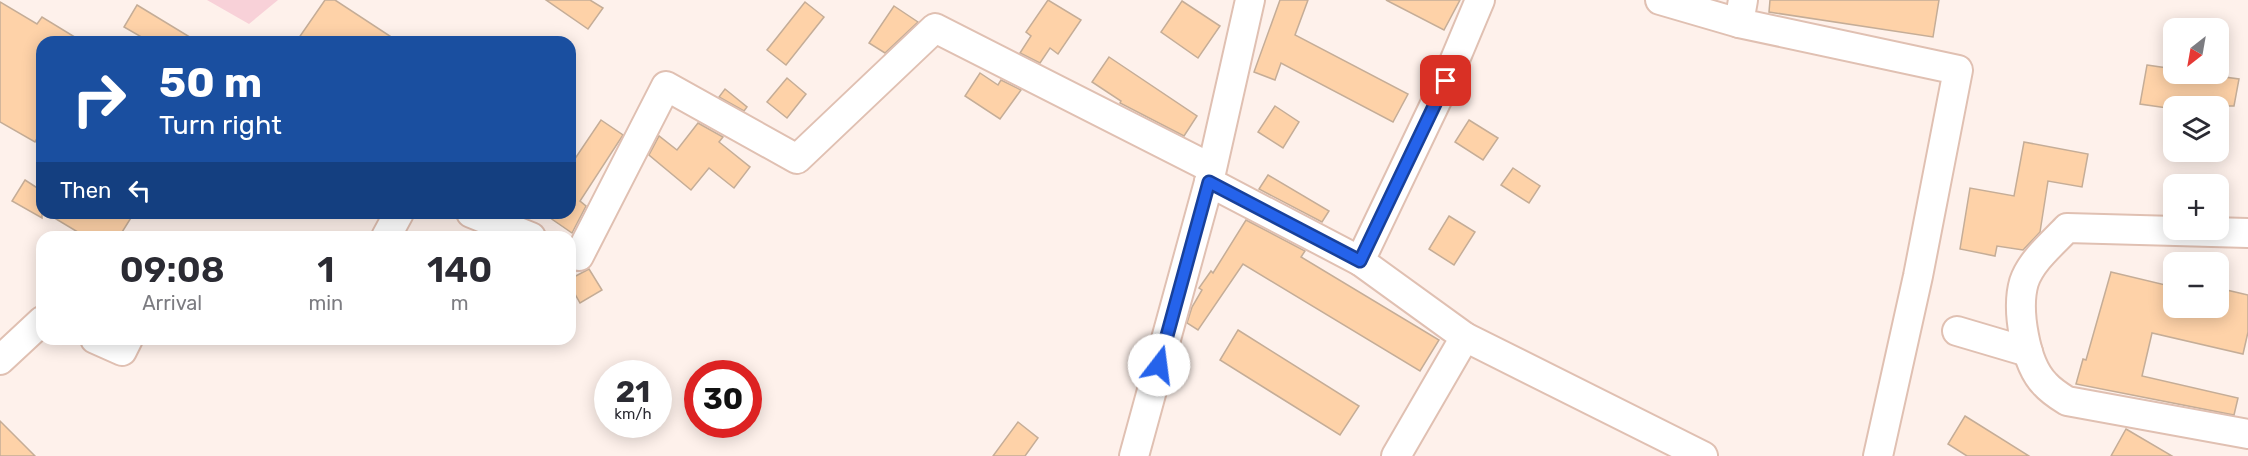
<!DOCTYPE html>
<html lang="en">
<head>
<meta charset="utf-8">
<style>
	:root { --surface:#fff; --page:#f2f2f3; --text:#2b2b33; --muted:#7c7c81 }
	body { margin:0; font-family:Rubik,sans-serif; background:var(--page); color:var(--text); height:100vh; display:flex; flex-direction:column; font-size:22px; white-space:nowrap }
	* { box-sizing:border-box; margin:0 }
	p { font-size:20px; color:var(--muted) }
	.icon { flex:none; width:33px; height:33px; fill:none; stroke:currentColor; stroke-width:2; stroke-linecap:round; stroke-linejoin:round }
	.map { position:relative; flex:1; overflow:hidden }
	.panel { position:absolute; left:36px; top:231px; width:540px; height:114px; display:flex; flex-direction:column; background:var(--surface); border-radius:18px; box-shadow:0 3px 15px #0003 }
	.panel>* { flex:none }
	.top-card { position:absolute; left:36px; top:36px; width:540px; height:183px; border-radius:18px; box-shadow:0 3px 15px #0003; background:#1a4fa0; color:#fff; overflow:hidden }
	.needle { width:39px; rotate:211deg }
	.buttons { position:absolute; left:2163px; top:18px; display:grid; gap:12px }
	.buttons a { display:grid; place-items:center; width:66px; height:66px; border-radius:12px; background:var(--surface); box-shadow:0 3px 15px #0003; font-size:30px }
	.speed { position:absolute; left:594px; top:360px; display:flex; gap:12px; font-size:30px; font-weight:700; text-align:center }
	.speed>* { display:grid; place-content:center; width:78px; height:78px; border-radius:50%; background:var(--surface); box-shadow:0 3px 15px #0003; line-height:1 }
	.speed small { font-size:15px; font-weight:400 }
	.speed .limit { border:9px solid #d22; background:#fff; color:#111 }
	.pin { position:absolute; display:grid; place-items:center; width:51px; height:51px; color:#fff; margin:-26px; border-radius:12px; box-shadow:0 3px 9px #0006 }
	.me { position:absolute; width:66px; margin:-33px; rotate:15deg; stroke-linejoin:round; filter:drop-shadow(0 0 4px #0008) }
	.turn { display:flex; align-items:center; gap:21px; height:126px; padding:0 24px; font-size:27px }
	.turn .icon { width:78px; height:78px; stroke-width:2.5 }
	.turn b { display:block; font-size:42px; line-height:51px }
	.then { display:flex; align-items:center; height:57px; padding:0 24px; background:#0003; gap:12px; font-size:22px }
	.eta { display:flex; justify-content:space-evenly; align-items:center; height:102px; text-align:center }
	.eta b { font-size:36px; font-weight:600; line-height:42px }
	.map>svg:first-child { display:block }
	.water { fill:#f8d1d8 }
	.building { fill:#fed2a8; stroke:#c5ad97; stroke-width:1.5 }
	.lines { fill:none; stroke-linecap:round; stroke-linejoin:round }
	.street-casing { stroke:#e0c0b2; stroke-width:32 }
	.street { stroke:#fff; stroke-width:28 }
	.route-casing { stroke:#184099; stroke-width:15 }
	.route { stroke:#2563eb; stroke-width:10 }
</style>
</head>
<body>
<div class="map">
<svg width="2248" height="456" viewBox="0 0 2248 456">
	<rect width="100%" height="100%" fill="#fef1eb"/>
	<path class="water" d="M207 0H278L249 24Z"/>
	<g class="building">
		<path d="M325 0H335L399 42H296Z"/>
		<path d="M546 0H590L603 8 588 29Z"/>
		<path d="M1048 0 1081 20 1058 54 1050 48 1040 63 1020 53 1031 36 1026 32Z"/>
		<path d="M1280 0H1308L1295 35 1408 94 1393 122 1281 63 1275 80 1254 72Z"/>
		<path d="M1386 0H1460L1444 30Z"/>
		<path d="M1770 0H1939L1933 37 1769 12Z"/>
		<path d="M1182 1 1220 26 1198 58 1161 32Z"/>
		<path d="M0 2 37 24 42 17 83 42H42V130L35 142 0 122Z"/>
		<path d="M805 2 824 17 786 65 767 50Z"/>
		<path d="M137 5 198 42H150L124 27Z"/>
		<path d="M894 6 918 22 885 53 869 43Z"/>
		<path d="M1109 57 1197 116 1184 136 1120 103 1121 101 1092 82Z"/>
		<path d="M2147 65 2174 69V74H2202L2239 79 2234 106H2174V109L2140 104Z"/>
		<path d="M980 73 998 85 1001 80 1021 90 1000 119 965 96Z"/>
		<path d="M787 78 806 94 787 118 767 102Z"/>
		<path d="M725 89 747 107 744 111 719 97Z"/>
		<path d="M1275 106 1299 122 1283 148 1258 132Z"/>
		<path d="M601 120 623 135 580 201 586 206 572 233 543 213H570V166Z"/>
		<path d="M1469 120 1498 138 1483 160 1455 142Z"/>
		<path d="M698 123 723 137 719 142 750 167 734 188 709 168 691 190 649 155 659 136 677 150Z"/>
		<path d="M2024 142 2088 154 2082 187 2048 181 2040 232 2023 250 1997 246 1995 256 1960 249 1970 188 2014 196Z"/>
		<path d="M1513 168 1540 186 1529 203 1501 185Z"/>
		<path d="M1268 175 1329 211 1322 222 1259 189Z"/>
		<path d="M25 180 42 191V218L12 201Z"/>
		<path d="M46 213H134L119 237H86Z"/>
		<path d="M1449 216 1475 232 1454 265 1429 249Z"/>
		<path d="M1246 220 1305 251 1301 257 1439 340 1420 371 1243 264 1198 330 1187 323 1192 307 1202 290 1199 288 1211 271 1213 273Z"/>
		<path d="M589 269 602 290 580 303 570 285V279Z"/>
		<path d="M2111 272 2174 287V308H2218V288L2248 295V332L2243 354 2152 333 2142 376 2238 398 2234 415 2076 384 2083 359 2086 360Z"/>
		<path d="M1238 330 1359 406 1340 435 1220 360Z"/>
		<path d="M1965 416 2029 456H1967L1948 444Z"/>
		<path d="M0 421 35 456H0Z"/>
		<path d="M1018 422 1038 438 1025 456H993Z"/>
		<path d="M2126 429 2172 456H2111Z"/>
	</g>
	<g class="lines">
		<g class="street-casing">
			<g id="street">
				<path d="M1660 0 1739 23"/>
				<path d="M1743 0 1739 23 1958 70 1918 276 1878 456"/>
				<path d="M1209 182 1360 261"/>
				<path d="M471 213 531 237"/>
				<path d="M2248 233 2067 228C2052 244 2031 261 2024 282 2016 309 2025 364 2045 384 2051 391 2059 396 2067 401L2248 434"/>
				<path d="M386 237 399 213"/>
				<path d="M570 253 579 256 666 86 797 159 935 28 1205 165"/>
				<path d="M1957 331 2028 352"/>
				<path d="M1465 337 1703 456"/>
				<path d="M95 339 122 351 128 339"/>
				<path d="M0 360 42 321"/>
				<path d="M1134 456 1209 182 1250 0"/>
				<path d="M1396 456 1465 337 1360 261 1446 81 1480 0"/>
			</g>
		</g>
		<use href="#street" class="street"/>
	</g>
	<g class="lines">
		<g class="route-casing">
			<path id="route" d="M1159 365 1209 182 1360 261 1446 81"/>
		</g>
		<use href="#route" class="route"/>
	</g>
</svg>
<div class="buttons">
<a><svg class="needle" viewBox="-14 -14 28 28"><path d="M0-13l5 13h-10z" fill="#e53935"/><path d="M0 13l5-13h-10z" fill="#7c7c81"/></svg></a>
<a><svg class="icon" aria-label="layers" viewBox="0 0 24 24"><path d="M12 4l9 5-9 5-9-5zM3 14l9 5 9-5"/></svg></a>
<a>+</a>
<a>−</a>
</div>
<div class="speed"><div>21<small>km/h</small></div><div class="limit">30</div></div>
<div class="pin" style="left:1446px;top:81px;background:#d93025"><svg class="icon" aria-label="arrive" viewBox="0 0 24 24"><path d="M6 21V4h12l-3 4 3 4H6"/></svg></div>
<svg class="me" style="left:1159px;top:365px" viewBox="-20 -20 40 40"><circle r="19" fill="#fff"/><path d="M0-13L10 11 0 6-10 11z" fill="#2563eb"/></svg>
<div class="top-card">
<div class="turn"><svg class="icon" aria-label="right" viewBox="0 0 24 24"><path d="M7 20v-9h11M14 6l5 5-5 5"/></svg><div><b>50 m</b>Turn right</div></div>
<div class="then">Then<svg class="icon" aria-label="left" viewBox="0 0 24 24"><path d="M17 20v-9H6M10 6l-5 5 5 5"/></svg></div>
</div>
<section class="panel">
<div class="eta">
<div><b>09:08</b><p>Arrival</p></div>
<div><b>1</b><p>min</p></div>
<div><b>140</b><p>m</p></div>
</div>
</section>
</div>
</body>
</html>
